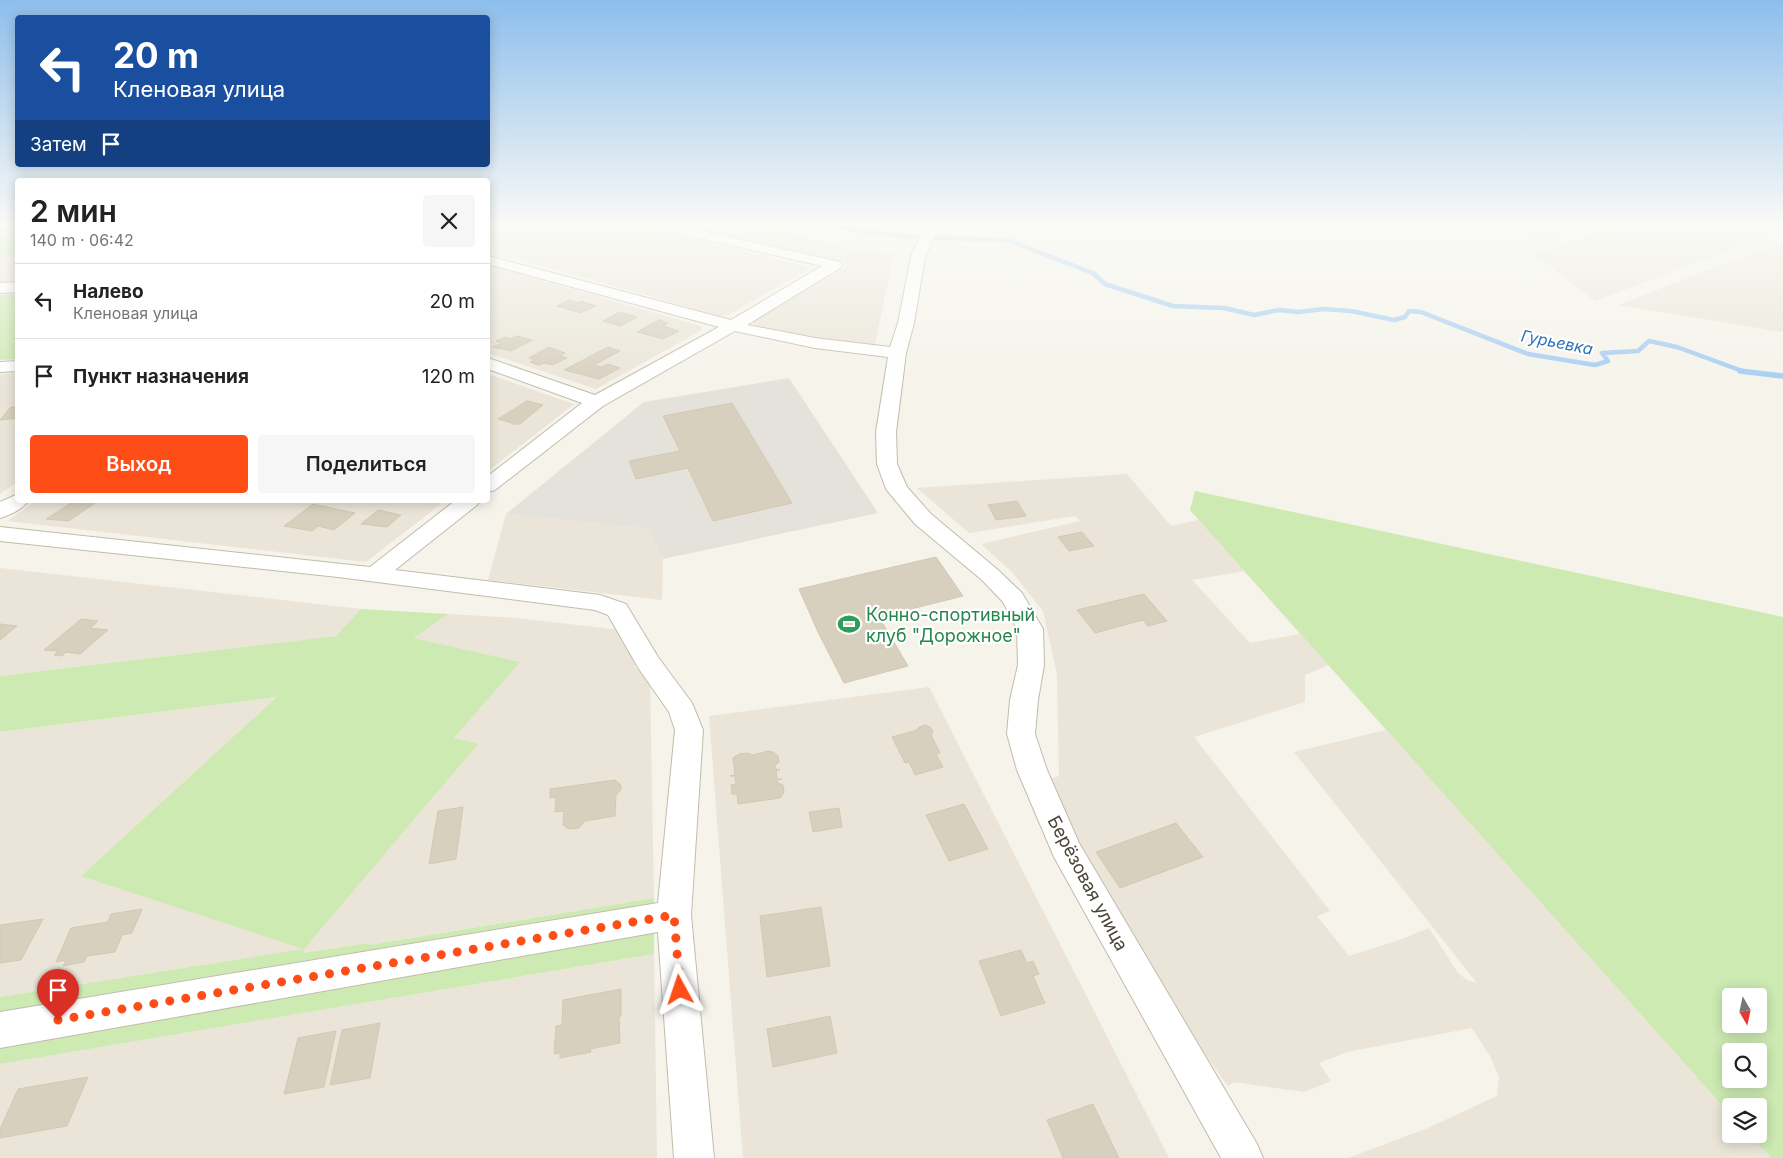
<!DOCTYPE html>
<html lang="ru">
<head>
<meta charset="utf-8">
<style>
	:root { --surface:#fff; --page:#f6f6f6; --text:#222; --muted:#767676; --line:#e0e0e0; --accent:#ff4d18 }
	body { margin:0; font-family:Inter,sans-serif; background:var(--page); color:var(--text); height:100vh; display:flex; flex-direction:column; font-size:19px; white-space:nowrap }
	* { box-sizing:border-box; margin:0 }
	p { font-size:16px; color:var(--muted) }
	.icon { flex:none; width:28px; height:28px; fill:none; stroke:currentColor; stroke-width:2; stroke-linecap:round; stroke-linejoin:round }
	.map { position:relative; flex:1; overflow:hidden }
	.details { position:absolute; left:15px; top:178px; width:475px; height:325px; display:flex; flex-direction:column; background:var(--surface); border-radius:5px; box-shadow:0 2px 12px #0003 }
	.details>* { flex:none }
	.top-card { position:absolute; left:15px; top:15px; width:475px; height:152px; border-radius:5px; box-shadow:0 2px 12px #0003; background:#1a4fa0; color:#fff; overflow:hidden }
	.needle { width:32px; rotate:171deg }
	.fabs { position:absolute; left:1722px; top:988px; display:grid; gap:10px }
	.fabs a { display:grid; place-items:center; width:45px; height:45px; border-radius:5px; background:var(--surface); box-shadow:0 2px 12px #0003; font-size:25px }
	.pin { position:absolute; display:grid; place-items:center; width:42px; height:42px; color:#fff; margin:-51px -21px; border-radius:50% 50% 50% 0; rotate:-45deg; box-shadow:0 0 5px #0007 }
	.pin .icon { rotate:45deg }
	.me { position:absolute; width:55px; margin:-28px; rotate:355deg; stroke-linejoin:round; filter:drop-shadow(0 0 4px #0008) }
	.turn { display:flex; align-items:center; gap:18px; height:105px; padding:0 15px; font-size:22px }
	.turn .icon { width:65px; height:65px; stroke-width:2.5 }
	.turn b { display:block; font-size:35px; line-height:42px }
	.then { display:flex; align-items:center; height:48px; padding:0 15px; background:#0003; gap:10px; font-size:19px }
	.round { display:grid; place-items:center; flex:none; width:52px; height:52px; border-radius:5px; background:var(--page) }
	.summary { display:flex; align-items:center; justify-content:space-between; height:85px; padding:0 15px }
	h1 { font-size:30px; font-weight:600; line-height:38px }
	.cta { display:flex; gap:10px; margin-top:auto; padding:10px 15px }
	.cta a { flex:1; height:58px; border-radius:5px; background:var(--accent); color:#fff; font-size:20px; font-weight:600; line-height:58px; text-align:center }
	.cta a+a { background:var(--page); color:var(--text) }
	ul { padding:0; list-style:none }
	li { display:flex; align-items:center; gap:15px; height:75px; padding:0 15px; border-top:1px solid var(--line) }
	li div { flex:1 }
	li b { display:block; font-size:19px }
	li em { font-style:normal }
	.map>svg:first-child { display:block }
	.residential { fill:#eae5d8; fill-rule:evenodd }
	.industrial { fill:#e5e2db }
	.green { fill:#cdeab2; fill-rule:evenodd }
	.lines { fill:none; stroke-linecap:round; stroke-linejoin:round }
	.stream-far1 { stroke:#a6cdf3; stroke-width:4.5 }
	.stream { stroke:#a6cdf3; stroke-width:5.5 }
	.building { fill:#d8d0bf; stroke:#d3c9b2 }
	.street-casing { stroke:#c1bcac; stroke-width:2 }
	.street { fill:#fff; fill-rule:evenodd }
	.route { stroke:#ff4d18; stroke-width:9; stroke-dasharray:0 16.2 }
	.labels { text-anchor:middle; dominant-baseline:central; stroke-width:4.5; stroke-linejoin:round; paint-order:stroke }
	.far-water-label { font-size:16px; font-style:italic; fill:#2c73ba; stroke:#fff }
	.leisure-label { font-size:18px; fill:#27864d; stroke:#fff; text-anchor:start }
	.street-label { font-size:18px; fill:#4a4438; stroke:#fff }
</style>
</head>
<body>
<div class="map">
<svg width="1783" height="1158" viewBox="0 0 1783 1158">
	<rect width="100%" height="100%" fill="#f5f3ea"/>
	<g class="residential">
		<path d="M488 225H635L808 267 809 269 728 315 721 316 488 251Z"/>
		<path d="M682 225H758L852 250 894 254 875 344 815 342 754 325 753 321 850 264Z"/>
		<path d="M1511 225H1591L1533 243V237L1515 229Z"/>
		<path d="M1620 225H1783V230L1595 301 1534 254Z"/>
		<path d="M1783 242V332L1618 305 1677 282Z"/>
		<path d="M0 256H17V283L0 284Z"/>
		<path d="M488 265 701 326 702 330 596 389 488 353Z"/>
		<path d="M17 373V482L0 494V374Z"/>
		<path d="M488 374 574 404 488 471Z"/>
		<path d="M1127 474 1171 526 1199 520 1190 510 1783 618V1158H1348L1428 1128 1497 1096 1499 1077 1490 1056 1472 1028 1347 1052 1319 1063 1331 1081 1304 1092 1234 1082 1228 1086 1209 1060 1036 784 1059 776 1057 674 1043 611 1012 572 981 544 1080 521 1075 516 969 533 917 488ZM1244 571 1300 634 1250 643 1192 580ZM1328 665 1386 730 1294 752 1477 983 1467 980 1458 973 1429 928 1399 940 1349 956 1317 916 1330 911 1194 737 1305 702V675ZM1731 996H1759V1024H1731ZM1731 1051H1759V1079H1731ZM1731 1106H1759V1134H1731Z"/>
		<path d="M37 500H417L441 504 366 562 7 521Z"/>
		<path d="M506 514 649 529 663 559 662 600 488 580Z"/>
		<path d="M0 568 361 609 336 636 0 676Z"/>
		<path d="M448 614 517 618 620 630 634 651 635 667 650 681 654 898 370 945 368 943 303 953 304 949 0 997V732L278 697 81 876 477 745 454 738 519 662 414 638Z"/>
		<path d="M929 687 1169 1158H743L709 716Z"/>
		<path d="M654 954 657 1158H0V1064Z"/>
	</g>
	<path class="industrial" d="M789 378 878 513 663 559 649 529 506 514 644 402Z"/>
	<g class="green">
		<rect x="0" y="225" width="17" height="31"/>
		<path d="M17 294V359L0 360V295Z"/>
		<path d="M1195 491 1783 617V1158H1772L1748 1134H1759V1106H1731V1115L1190 510ZM1731 996H1759V1024H1731ZM1759 1051V1079H1731V1051Z"/>
		<path d="M361 609 448 614 414 638 520 662 454 738 478 744 304 949 303 953 368 943 370 945 654 898V954L0 1064V997L303 949 81 876 277 697 0 732V676L336 636Z"/>
	</g>
	<g class="lines">
		<g class="stream-far1">
			<path d="M835 225 859 231 915 237"/>
			<path d="M936 238 1007 240 1093 273 1105 284 1173 306 1224 308 1254 315 1279 310 1298 312 1324 309 1351 311 1394 320 1405 317 1409 311 1421 312 1528 354 1595 365 1608 361 1602 353 1638 351 1649 341 1677 347 1745 372"/>
		</g>
		<path class="stream" d="M1740 371 1783 376"/>
	</g>
	<g class="building">
		<path d="M569 300 578 303 581 301 596 306 580 313 557 306Z"/>
		<path d="M620 312 637 317 620 326 603 321Z"/>
		<path d="M659 320 668 323 663 326 679 331 663 339 637 332Z"/>
		<path d="M517 336 532 340 511 351 493 347 502 343 496 341 505 337 510 339Z"/>
		<path d="M549 347 565 353 560 356 567 358 553 365 545 363 539 365 530 362 535 360 529 358Z"/>
		<path d="M608 347 620 351 594 365 602 367 608 364 620 368 599 379 564 370Z"/>
		<path d="M527 401 543 405 520 424H511L512 423 498 419Z"/>
		<path d="M732 403 792 503 713 521 688 468 636 479 629 461 680 451 663 416Z"/>
		<path d="M11 407H18V418L0 420Z"/>
		<path d="M76 500H99L69 521 46 519Z"/>
		<path d="M1017 501 1026 516 996 520 988 505Z"/>
		<path d="M313 504 355 513 334 530 318 526 312 531 284 526Z"/>
		<path d="M378 510 401 515 387 527 361 524Z"/>
		<path d="M1082 532 1094 546 1069 551 1058 537Z"/>
		<path d="M936 557 963 596 879 617 908 666 844 683 818 632 799 589Z"/>
		<path d="M1144 594 1167 621 1148 626 1143 620 1095 633 1077 610Z"/>
		<path d="M81 619 98 621 90 628 108 630 80 654 66 652 62 656 54 655 58 651 44 650Z"/>
		<path d="M0 624 17 626 0 640Z"/>
		<path d="M925 725 930 727 933 731 931 735 940 753 936 754 943 767 915 775 909 762 905 763 892 737 917 730 919 727Z"/>
		<path d="M768 751 773 752 778 756 779 762 775 766 776 769 780 770H776L777 779H782L777 780 778 783 783 785 784 792 780 798 738 804 737 794H732L731 785 736 784 735 776H730L735 775 733 758 739 754 747 753 753 755Z"/>
		<path d="M615 780 621 785V790L616 795 615 816 585 821 579 828 569 829 563 825 564 811 555 812 556 797 550 798V789Z"/>
		<path d="M964 804 988 849 949 861 926 815Z"/>
		<path d="M463 807 456 859 429 864 438 811Z"/>
		<path d="M839 808 842 827 813 832 809 812Z"/>
		<path d="M1176 823 1203 857 1120 888 1096 852Z"/>
		<path d="M821 907 830 966 767 977 760 916Z"/>
		<path d="M142 909 132 933 122 935 115 952 87 956 84 962 63 966 66 960 56 962 71 928 108 922 111 914Z"/>
		<path d="M43 919 21 960 0 963V925Z"/>
		<path d="M1021 950 1027 963 1033 961 1039 974 1033 976 1045 1003 1001 1016 979 961Z"/>
		<path d="M621 989V1016L619 1017 620 1043 590 1049 591 1052 560 1058V1053L554 1054 556 1026 562 1025 563 1000Z"/>
		<path d="M830 1016 837 1053 773 1067 767 1029Z"/>
		<path d="M380 1023 370 1078 330 1085 342 1030Z"/>
		<path d="M336 1031 324 1087 284 1094 298 1038Z"/>
		<path d="M88 1077 67 1126 0 1138V1129L18 1089Z"/>
		<path d="M1093 1104 1119 1158H1063L1047 1120Z"/>
	</g>
	<g class="lines">
		<g class="street-casing">
			<g id="street">
				<path d="M653 225H676L840 262 842 265 840 268 747 325 815 338 890 347 898 323 911 257 925 225H938L925 257 914 323 906 353 896 432 897 464 907 487 931 514 998 570 1022 593 1043 629 1044 665 1038 700 1035 734 1047 770 1079 843 1257 1144 1263 1158H1221L1054 857 1017 770 1007 734 1010 700 1018 665 1017 629 1003 602 982 580 915 524 886 489 877 464 876 432 888 357 815 348 735 331 603 406 495 490 488 492V476L582 403 488 369V358L595 395 719 327 488 264V256L731 320 822 266 660 229Z"/>
				<path d="M18 282V292L0 293V283Z"/>
				<path d="M18 361V371L0 372V362Z"/>
				<path d="M18 494V500H29C23 509 10 515 0 518V502Z"/>
				<path d="M456 500H480L477 505 395 570 600 595 626 604 658 657 692 703 703 730 691 915 714 1158H674L658 932 0 1048V1012L658 903 675 730 669 712 639 669 608 615 595 610 338 577 0 541V527L370 567Z"/>
			</g>
		</g>
		<use href="#street" class="street"/>
	</g>
	<linearGradient id="sky" x2="0" y2="1"><stop stop-color="#8dbeec"/><stop offset="0.58" stop-color="#fafaf6"/><stop offset="1" stop-color="#fafaf6" stop-opacity="0"/></linearGradient>
	<rect width="1783" height="387" fill="url(#sky)"/>
	<g class="lines">
		<path class="route" d="M58 1020 674 915 680 990"/>
	</g>
	<defs>
		<g id="stadium-bare" transform="scale(1.725)"><path d="M0-5a6.5 5 0 1 0 0 10a6.5 5 0 1 0 0-10ZM-3.5-1.8h7v3.6h-7Z" fill="#2e9e5b" stroke="#fff" stroke-width="2.5" paint-order="stroke"/></g>
	</defs>
	<g fill-rule="evenodd">
		<use href="#stadium-bare" x="849" y="624"/>
	</g>
	<g class="labels">
		<g class="far-water-label">
			<text transform="translate(1557 342) rotate(11)">Гурьевка</text>
		</g>
		<g class="leisure-label">
			<text x="866" y="614">Конно-спортивный<tspan x="866" dy="21">клуб "Дорожное"</tspan></text>
		</g>
		<g class="street-label">
			<text transform="translate(1088 883) rotate(62)">Берёзовая улица</text>
		</g>
	</g>
</svg>
<div class="fabs">
<a><svg class="needle" viewBox="-14 -14 28 28"><path d="M0-13l5 13h-10z" fill="#e53935"/><path d="M0 13l5-13h-10z" fill="#767676"/></svg></a>
<a><svg class="icon" aria-label="search" viewBox="0 0 24 24"><circle cx="10" cy="10" r="6"/><path d="M15 15l6 6"/></svg></a>
<a><svg class="icon" aria-label="layers" viewBox="0 0 24 24"><path d="M12 4l9 5-9 5-9-5zM3 14l9 5 9-5"/></svg></a>
</div>
<div class="pin" style="left:58px;top:1020px;background:#d93025"><svg class="icon" aria-label="arrive" viewBox="0 0 24 24"><path d="M6 21V4h12l-3 4 3 4H6"/></svg></div>
<svg class="me" style="left:680px;top:990px" viewBox="-20 -20 40 40"><path d="M0-17L14 15 0 8-14 15z" fill="#ff4d18" stroke="#fff" stroke-width="4"/></svg>
<div class="top-card">
<div class="turn"><svg class="icon" aria-label="left" viewBox="0 0 24 24"><path d="M17 20v-9H6M10 6l-5 5 5 5"/></svg><div><b>20 m</b>Кленовая улица</div></div>
<div class="then">Затем<svg class="icon" aria-label="arrive" viewBox="0 0 24 24"><path d="M6 21V4h12l-3 4 3 4H6"/></svg></div>
</div>
<section class="details">
<div class="summary"><div><h1>2 мин</h1><p>140 m · 06:42</p></div><a class="round"><svg class="icon" aria-label="close" viewBox="0 0 24 24"><path d="M6 6l12 12M18 6L6 18"/></svg></a></div>
<ul>
<li><svg class="icon" aria-label="left" viewBox="0 0 24 24"><path d="M17 20v-9H6M10 6l-5 5 5 5"/></svg><div><b>Налево</b><p>Кленовая улица</p></div><em>20 m</em></li>
<li><svg class="icon" aria-label="arrive" viewBox="0 0 24 24"><path d="M6 21V4h12l-3 4 3 4H6"/></svg><div><b>Пункт назначения</b></div><em>120 m</em></li>
</ul>
<div class="cta"><a>Выход</a><a>Поделиться</a></div>
</section>
</div>
</body>
</html>
